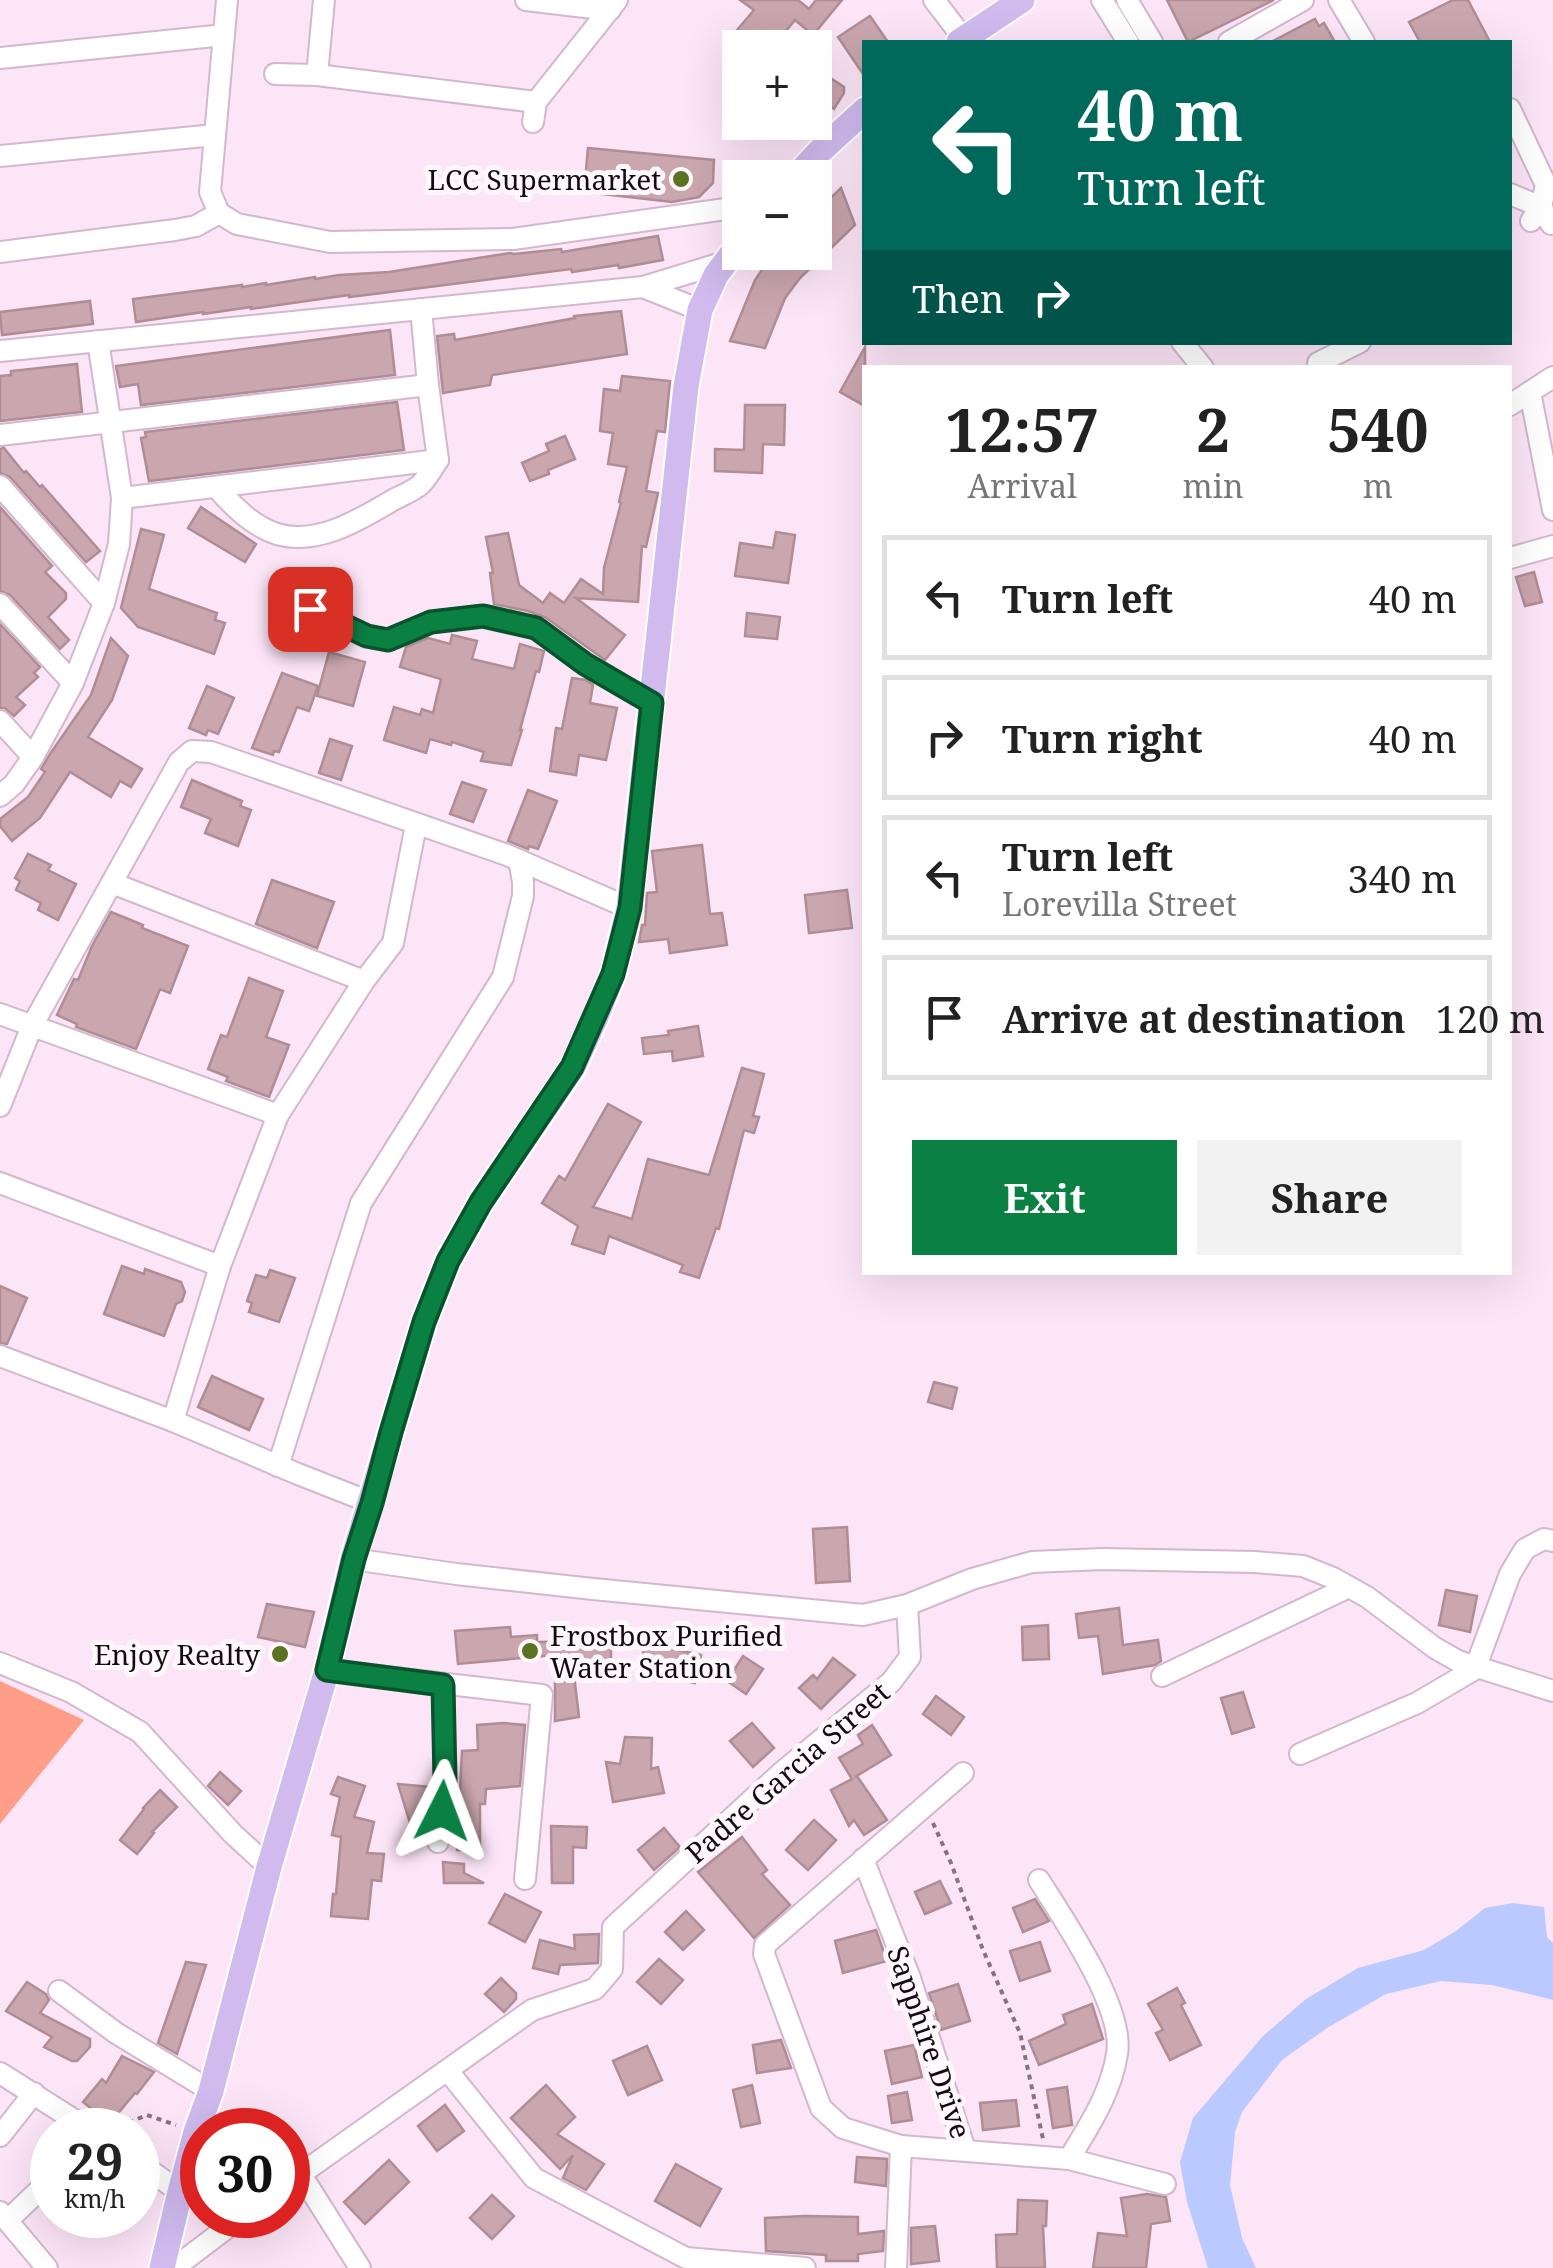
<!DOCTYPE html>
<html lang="en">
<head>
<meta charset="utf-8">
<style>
	:root { --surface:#fff; --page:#f2f2f2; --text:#222; --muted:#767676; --line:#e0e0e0; --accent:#0b8043 }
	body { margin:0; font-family:"Noto Serif",serif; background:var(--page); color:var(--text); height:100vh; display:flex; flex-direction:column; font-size:38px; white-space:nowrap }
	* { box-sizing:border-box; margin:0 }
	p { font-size:32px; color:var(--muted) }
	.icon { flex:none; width:55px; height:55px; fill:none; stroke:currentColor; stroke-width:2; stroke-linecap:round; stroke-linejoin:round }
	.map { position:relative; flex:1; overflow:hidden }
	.drawer { position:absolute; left:862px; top:365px; width:650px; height:910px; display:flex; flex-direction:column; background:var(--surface); border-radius:0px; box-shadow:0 10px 40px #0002 }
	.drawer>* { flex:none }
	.top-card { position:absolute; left:862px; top:40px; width:650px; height:305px; border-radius:0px; box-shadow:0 10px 40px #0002; background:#00695c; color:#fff; overflow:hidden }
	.buttons { position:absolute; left:722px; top:30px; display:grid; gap:20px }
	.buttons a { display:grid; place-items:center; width:110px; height:110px; border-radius:0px; background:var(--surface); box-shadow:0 10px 40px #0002; font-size:50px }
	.speed { position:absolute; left:30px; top:2108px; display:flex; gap:20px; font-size:50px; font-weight:700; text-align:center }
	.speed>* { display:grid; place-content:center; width:130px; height:130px; border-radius:50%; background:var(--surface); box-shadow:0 10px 40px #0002; line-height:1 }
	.speed small { font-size:25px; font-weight:400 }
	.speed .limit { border:15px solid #d22; background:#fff; color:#111 }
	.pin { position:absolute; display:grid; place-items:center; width:85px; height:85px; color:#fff; margin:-42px; border-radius:20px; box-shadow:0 5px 15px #0006 }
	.me { position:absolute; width:110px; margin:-55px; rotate:3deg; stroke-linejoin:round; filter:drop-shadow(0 0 8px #0008) }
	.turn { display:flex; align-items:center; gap:35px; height:210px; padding:0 50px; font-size:45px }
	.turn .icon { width:130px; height:130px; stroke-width:2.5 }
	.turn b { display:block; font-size:70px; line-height:85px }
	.then { display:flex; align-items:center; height:95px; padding:0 50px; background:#0003; gap:20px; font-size:38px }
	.eta { display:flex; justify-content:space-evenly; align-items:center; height:170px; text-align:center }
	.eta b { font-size:60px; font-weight:700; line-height:70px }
	.action { display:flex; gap:20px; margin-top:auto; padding:20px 50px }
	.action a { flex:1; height:115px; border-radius:0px; background:var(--accent); color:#fff; font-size:40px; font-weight:700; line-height:115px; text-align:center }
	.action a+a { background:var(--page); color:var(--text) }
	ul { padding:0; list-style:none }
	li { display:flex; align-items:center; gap:30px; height:125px; margin:0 20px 15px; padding:0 30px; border:5px solid var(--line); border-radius:0px }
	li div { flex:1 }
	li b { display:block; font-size:38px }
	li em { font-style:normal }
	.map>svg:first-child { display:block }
	.green { fill:#fe9e89 }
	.water { fill:#bac9ff }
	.building { fill:#caa6ae; stroke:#b08d95; stroke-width:2.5 }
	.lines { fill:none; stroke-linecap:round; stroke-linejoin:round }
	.minor-casing { stroke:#d3b7ce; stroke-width:24 }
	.major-casing { stroke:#fff; stroke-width:29 }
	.path { stroke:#847481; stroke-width:4; stroke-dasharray:5 5; stroke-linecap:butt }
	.minor { stroke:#fff; stroke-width:20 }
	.major { stroke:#d0baee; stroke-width:25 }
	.route-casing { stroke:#07532c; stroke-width:25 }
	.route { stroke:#0b8043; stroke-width:18 }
	.poi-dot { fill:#5b7222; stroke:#fef8fd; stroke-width:4 }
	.labels { text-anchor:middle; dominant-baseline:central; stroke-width:10; stroke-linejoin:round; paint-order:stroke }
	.poi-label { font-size:28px; fill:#140b12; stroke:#fef8fd; text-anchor:end }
	.street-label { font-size:28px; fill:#140b12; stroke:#fef8fd }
</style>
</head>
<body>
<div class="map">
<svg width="1553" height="2268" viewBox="0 0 1553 2268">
	<rect width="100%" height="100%" fill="#fce5f7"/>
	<path class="green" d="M0 1681 84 1720 0 1824Z"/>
	<path class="water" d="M1513 1903 1544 1907 1547 1937 1553 1943V2000L1492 1985 1441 1981 1386 1994 1327 2028 1282 2060 1242 2112 1235 2132 1230 2185 1242 2238 1256 2268H1208L1187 2202 1180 2162 1193 2118 1263 2036 1306 1999 1358 1968 1424 1950 1456 1931 1485 1908Z"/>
	<g class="building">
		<path d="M740 0H798L809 9 816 0H842L813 35 795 20 772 48H759L737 30 754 10Z"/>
		<path d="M1167 0H1274L1188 42Z"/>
		<path d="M1453 0H1468L1490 42H1420L1409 22Z"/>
		<path d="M870 16 888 42H865V77L838 37Z"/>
		<path d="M1315 19 1319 26 1324 23 1335 42H1271Z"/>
		<path d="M815 68 844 87V93L834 109 829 105 815 130Z"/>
		<path d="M588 148 714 160 713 183 699 197 672 202 584 192Z"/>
		<path d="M841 188 855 225 800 278 785 298 765 348 730 341 755 280 772 255 775 252H815V213Z"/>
		<path d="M658 236 663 260 619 268 618 265 572 272 571 269 374 294 349 297V295L251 309V307L203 314V312L136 322 133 299 242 285V287L266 283V285L315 277V279L339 275 389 272 510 253 514 254 561 249 562 252Z"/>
		<path d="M90 301 93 324 2 335 0 312Z"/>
		<path d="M621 311 627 354 492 375 490 385 443 393 437 336 454 334 455 340 575 318 574 316Z"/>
		<path d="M390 330 395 375 141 405 138 384 120 387 116 366Z"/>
		<path d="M865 347V406L840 392Z"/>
		<path d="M77 364 82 412 0 421V376L11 375V371Z"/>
		<path d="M622 376 670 381 665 432 657 431 646 491 658 493 646 547 642 546 638 602 576 598 625 635 605 660 545 617 528 611 494 604 490 573H493L486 537 508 533 519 585 543 603 550 593 564 603 581 579 603 594 604 568 621 503 619 502 627 467 608 464 613 433 600 431 604 389 620 391Z"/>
		<path d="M397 402 404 450 149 481 141 438 146 437 145 432Z"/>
		<path d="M745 405H785L784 445 763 444 762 473 715 471V449L744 450Z"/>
		<path d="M565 436 575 459 548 470 549 474 530 481 522 463 549 451 546 444Z"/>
		<path d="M4 448 24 473 26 471 40 487 42 485 100 551 86 562 10 477 0 473V449Z"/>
		<path d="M0 507 52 566 45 572 66 593V599L48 617 69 640 60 649 10 595 0 591Z"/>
		<path d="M201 507 256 544 245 562 188 528Z"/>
		<path d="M141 529 164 535 149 589 217 613 215 620 225 623 214 654 138 627 121 608Z"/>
		<path d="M776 532 795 535 788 583 735 576 740 543 773 548Z"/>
		<path d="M1534 572 1542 602 1525 606 1516 577Z"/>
		<path d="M747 613 780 617 777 639 745 636Z"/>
		<path d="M0 624 40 667 34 673 38 677 16 697 25 705 14 716 5 708H0Z"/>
		<path d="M452 635 477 641 472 659 514 669 520 644 544 651 539 672 536 671 520 730H522L511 765 481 761 484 752 452 742 451 745 430 739 426 753 384 740 394 707 420 715 422 709 433 713 441 679 400 667 406 647 428 638 450 644Z"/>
		<path d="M111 638 128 656 112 700 88 737 142 769 131 787 120 781 111 797 70 772 40 818 12 841 0 826V819L28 797 45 772 41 769 50 754 91 695Z"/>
		<path d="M329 652 365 662 353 706 317 696Z"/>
		<path d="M282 673 318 686 309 711 297 707 279 752 274 751 273 755 252 748Z"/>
		<path d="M572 678 586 680 593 685 590 703 617 708 606 760 579 755 576 775 550 771 556 728 562 729Z"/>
		<path d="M207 686 234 698 218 734 208 730 206 735 189 728Z"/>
		<path d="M330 739 352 746 341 780 319 773Z"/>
		<path d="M192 780 242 801 240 806 251 810 238 846 205 833 211 819 181 807Z"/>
		<path d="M462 782 486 790 473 822 450 814Z"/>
		<path d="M528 790 557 801 538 849 529 846 528 849 508 841Z"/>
		<path d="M702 845 710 914 722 913 727 945 670 953 668 939 639 942 642 925H645L647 893 657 892 652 851Z"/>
		<path d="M28 854 51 865 48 870 76 884 58 920 38 910 41 903 16 890 20 881 15 878Z"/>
		<path d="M272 880 334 902 317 948 256 924Z"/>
		<path d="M847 890 852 928 809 933 805 895Z"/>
		<path d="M111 912 143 925 142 928 188 946 170 993 160 989 136 1049 76 1027 77 1024 57 1015 74 979 78 980 92 946Z"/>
		<path d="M249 978 283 991 266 1037 289 1045 269 1097 226 1081 228 1077 208 1069 221 1035 227 1037Z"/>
		<path d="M698 1026 703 1056 673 1061 672 1051 644 1054 642 1038 669 1035 668 1031Z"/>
		<path d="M742 1068 764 1074 753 1116 759 1117 754 1133 744 1130 719 1229 716 1228 699 1278 680 1272 683 1265 609 1236 604 1254 572 1244 578 1226 542 1203 559 1176 565 1180 608 1104 641 1122 593 1207 632 1219 648 1159 709 1175Z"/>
		<path d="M122 1266 144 1274 145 1269 181 1282 185 1292 182 1301 176 1304 164 1336 104 1314Z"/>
		<path d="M270 1270 295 1278 279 1322 249 1312 252 1303 247 1301 256 1275 267 1278Z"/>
		<path d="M0 1286 27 1298 7 1344 0 1343Z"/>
		<path d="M212 1376 263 1399 249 1430 198 1407Z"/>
		<path d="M934 1382 957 1388 952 1409 928 1402Z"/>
		<path d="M847 1527 850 1581 816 1583 813 1529Z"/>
		<path d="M1446 1590 1477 1596 1470 1632 1439 1625Z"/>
		<path d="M267 1604 314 1612 305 1647 258 1637Z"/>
		<path d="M1119 1608 1123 1645 1158 1640 1161 1661 1155 1665 1103 1674 1098 1636 1079 1638 1076 1614Z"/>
		<path d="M1048 1625 1049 1659 1023 1660 1022 1627Z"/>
		<path d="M510 1627 511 1637 537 1635V1642L578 1641V1648L611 1649V1676L574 1675 579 1717 555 1721V1655L458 1664 455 1631Z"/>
		<path d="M645 1643 701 1655 695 1683 639 1672Z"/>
		<path d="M743 1656 763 1669 746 1694 727 1681Z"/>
		<path d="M833 1658 855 1675 821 1709 799 1688 813 1675 817 1679Z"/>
		<path d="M1243 1692 1254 1727 1232 1734 1221 1698Z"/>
		<path d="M936 1696 964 1717 951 1735 923 1714Z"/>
		<path d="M504 1723 525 1725 520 1786 486 1789 485 1804H480V1850H457V1823L454 1824 458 1790H460L462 1751 478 1750 477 1725Z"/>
		<path d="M752 1723 774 1748 753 1767 730 1741Z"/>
		<path d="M872 1725 891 1755 855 1777 857 1776 887 1820 864 1835 854 1820 849 1826 831 1790 852 1779 839 1758 863 1744 858 1735Z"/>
		<path d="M625 1737 652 1738 651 1769 658 1767 664 1793 613 1802 606 1762 620 1764Z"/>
		<path d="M220 1772 241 1791 228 1805 208 1786Z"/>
		<path d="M338 1777 365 1786 354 1817 374 1822 367 1853 384 1854 381 1881 372 1880 368 1919 331 1916 333 1894H336L341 1837 332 1835 340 1797 331 1794Z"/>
		<path d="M398 1784 430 1787 425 1833 414 1836Z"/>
		<path d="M160 1790 177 1807 152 1832 154 1833 137 1854 120 1840 144 1809 143 1808Z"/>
		<path d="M814 1820 836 1840 808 1870 786 1850Z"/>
		<path d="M551 1826 587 1827 586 1848 573 1847V1883H552Z"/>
		<path d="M664 1828 680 1847 654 1870 638 1850Z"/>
		<path d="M742 1837 767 1870 762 1874 790 1905 754 1938 698 1872Z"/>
		<path d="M443 1862 464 1864V1873L484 1883H444Z"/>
		<path d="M940 1881 951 1903 925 1914 915 1892Z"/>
		<path d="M505 1894 541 1912 525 1942 489 1923Z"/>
		<path d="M1035 1899 1049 1921 1023 1932 1013 1908Z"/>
		<path d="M686 1911 704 1930 683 1950 665 1932Z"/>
		<path d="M876 1930 887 1961 843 1973 835 1941Z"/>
		<path d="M599 1934 598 1963 560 1965 558 1974 533 1968 540 1940 575 1949 574 1935Z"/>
		<path d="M1040 1942 1050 1971 1020 1981 1010 1951Z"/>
		<path d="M659 1959 683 1980 661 2004 637 1982Z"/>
		<path d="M186 1962 206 1965 177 2054 158 2043Z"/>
		<path d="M501 1978 516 1993V1999L504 2012 485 1994Z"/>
		<path d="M27 1982 46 1994 49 2000 40 2013 90 2039V2047L77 2061H72L44 2047 52 2037 6 2011Z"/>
		<path d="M958 1984 970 2021 941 2030 929 1993Z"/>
		<path d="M1177 1988 1185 2003 1181 2005 1201 2045 1170 2060 1156 2033 1163 2030 1148 2004Z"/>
		<path d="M1092 2004 1103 2039 1039 2065 1029 2041 1066 2024 1063 2015Z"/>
		<path d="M781 2040 791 2068 757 2073 753 2045Z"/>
		<path d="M914 2045 922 2077 892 2084 885 2051Z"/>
		<path d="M647 2046 662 2080 628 2095 613 2061Z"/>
		<path d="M122 2056 154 2072 137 2094 135 2093 110 2123 83 2102 102 2079 106 2083Z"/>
		<path d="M546 2085 575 2117 557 2134 604 2164 586 2190 563 2178 573 2155 560 2169 511 2118Z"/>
		<path d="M752 2085 760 2123 741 2127 733 2090Z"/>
		<path d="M1067 2087 1072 2125 1053 2128 1047 2090Z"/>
		<path d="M907 2092 912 2120 892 2123 888 2096Z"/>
		<path d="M1016 2100 1019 2126 983 2130 980 2103Z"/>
		<path d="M445 2105 464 2131 437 2151 418 2126Z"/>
		<path d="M857 2157 887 2159 886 2186 855 2182Z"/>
		<path d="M389 2160 409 2182 365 2224 344 2202Z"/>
		<path d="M676 2164 721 2189 700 2226 655 2201Z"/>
		<path d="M1147 2194 1166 2197 1170 2221 1151 2224 1146 2268H1093L1098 2233 1127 2236 1121 2198Z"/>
		<path d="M492 2195 514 2216 492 2239 470 2218Z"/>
		<path d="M1018 2200 1047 2201 1046 2226H1043L1045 2268H997L996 2235 1017 2234Z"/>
		<path d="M805 2216 858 2217V2234L884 2231 883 2251 858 2254V2261H826V2255L766 2251 765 2218Z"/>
		<path d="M935 2226 939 2261 911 2264V2228Z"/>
	</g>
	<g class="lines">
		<g class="minor-casing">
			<g id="minor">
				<path d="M227 0 210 192 219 213 237 224 330 242 513 239 740 207"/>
				<path d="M526 0 610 10"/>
				<path d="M934 0 964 39"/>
				<path d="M1102 0 1128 42"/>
				<path d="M1127 0 1152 42"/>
				<path d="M1339 0 1364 42"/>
				<path d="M1229 42 1303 0"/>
				<path d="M0 58 224 35"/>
				<path d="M275 74 317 75 536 102"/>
				<path d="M317 75 324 0"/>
				<path d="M1510 109 1546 185 1541 207 1531 221"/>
				<path d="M533 122 536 102 617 0"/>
				<path d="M0 156 215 135"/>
				<path d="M1510 194 1541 207 1551 224"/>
				<path d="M0 252 175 230 196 226 219 213"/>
				<path d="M643 287 700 310"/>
				<path d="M1182 342 1203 368"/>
				<path d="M0 351 643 287 725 262"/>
				<path d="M1318 363 1360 342"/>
				<path d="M1530 392 1553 510"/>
				<path d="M1510 405 1553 377"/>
				<path d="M0 435 428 385"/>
				<path d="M0 486 104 603"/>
				<path d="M216 487C232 505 252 526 277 534 317 546 359 520 393 500 401 496 413 491 420 485 427 479 433 467 438 460"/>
				<path d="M122 498 438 460 428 385 421 309"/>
				<path d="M1510 558 1553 546"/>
				<path d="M282 595 367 637 387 640 431 622 483 616 537 628 585 664 652 703"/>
				<path d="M0 604 73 683"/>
				<path d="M0 721 33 757"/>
				<path d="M0 796 14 784 33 757 73 683 104 603 119 544 122 498 98 341"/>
				<path d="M112 883 364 981"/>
				<path d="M0 1014 278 1115"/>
				<path d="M0 1106 32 1026 179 762 192 751 211 752 507 855 629 908"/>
				<path d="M0 1183 220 1266"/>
				<path d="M0 1356 173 1421 298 1474 372 1503"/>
				<path d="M173 1421 220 1266 278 1115 364 981 393 943 416 825"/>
				<path d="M278 1466 361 1203 503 977 523 896V882L519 860"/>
				<path d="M353 1559 456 1574 593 1589 863 1615 907 1605 972 1579 1032 1562 1103 1559 1255 1562 1303 1566 1333 1578 1367 1597 1435 1648 1458 1661 1553 1691"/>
				<path d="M0 1663 71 1692 140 1732 233 1834 269 1867"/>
				<path d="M327 1670 542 1695 525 1879"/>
				<path d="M1162 1676 1349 1587"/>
				<path d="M1300 1754 1417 1703 1475 1669 1510 1574 1525 1549 1544 1539 1553 1541"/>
				<path d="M963 1773 765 1945 764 1954 821 2108 843 2128 901 2146 1069 2159 1165 2184"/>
				<path d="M438 1842 445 1781 443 1685"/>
				<path d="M863 1859 910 1978 965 2150"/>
				<path d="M1039 1880C1064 1920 1125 2008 1117 2054 1111 2093 1089 2126 1069 2159"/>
				<path d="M59 1991 116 2033 211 2091"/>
				<path d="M448 2071 534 2178 686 2258 805 2268"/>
				<path d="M0 2073 90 2130"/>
				<path d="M0 2136 34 2093"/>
				<path d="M138 2162 180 2192"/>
				<path d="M300 2173 360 2268"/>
				<path d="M288 2183 532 2010 595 1989 612 1969 613 1927 781 1773 891 1682 910 1657 907 1605"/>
				<path d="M0 2212 47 2268"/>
				<path d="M8 2220 52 2178"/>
				<path d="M174 2268 244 2215"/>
				<path d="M896 2268 901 2146"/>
			</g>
		</g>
		<g class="major-casing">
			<g id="major">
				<path d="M959 42 1022 0"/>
				<path d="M795 178 818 153 865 110"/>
				<path d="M162 2268 180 2192 196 2132 211 2091 269 1867 327 1670 353 1559 424 1322 448 1261 481 1202 573 1067 596 1017 613 974 629 908 686 386 700 310 716 275 740 243"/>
			</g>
		</g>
		<g class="path">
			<path d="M933 1823 951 1863 983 1950 1020 2033 1043 2139"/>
			<path d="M110 2130 147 2115 176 2125"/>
		</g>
		<use href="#minor" class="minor"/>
		<use href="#major" class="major"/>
	</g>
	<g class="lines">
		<g class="route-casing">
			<path id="route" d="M310 609 367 636 388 640 431 622 483 616 536 628 585 664 652 703 630 908 613 974 572 1067 481 1202 448 1261 424 1322 391 1432 372 1503 354 1559 327 1670 443 1685 445 1780 442 1811"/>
		</g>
		<use href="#route" class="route"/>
	</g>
	<g class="poi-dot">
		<circle cx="681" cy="179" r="10"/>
		<circle cx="530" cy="1651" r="10"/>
		<circle cx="280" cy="1654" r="10"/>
	</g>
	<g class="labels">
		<g class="poi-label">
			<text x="661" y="179">LCC Supermarket</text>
			<text x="550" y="1635" text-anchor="start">Frostbox Purified<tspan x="550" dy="32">Water Station</tspan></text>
			<text x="260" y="1654">Enjoy Realty</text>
		</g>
		<g class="street-label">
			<text transform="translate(787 1772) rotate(-41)">Padre Garcia Street</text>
			<text transform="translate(930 2042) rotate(71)">Sapphire Drive</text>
		</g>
	</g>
</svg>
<div class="buttons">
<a>+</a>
<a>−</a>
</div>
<div class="speed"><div>29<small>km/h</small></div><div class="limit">30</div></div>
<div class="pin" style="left:310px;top:609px;background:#d93025"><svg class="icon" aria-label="arrive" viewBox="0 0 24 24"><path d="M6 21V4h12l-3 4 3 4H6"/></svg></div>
<svg class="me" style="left:442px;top:1811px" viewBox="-20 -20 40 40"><path d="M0-17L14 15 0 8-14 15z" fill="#0b8043" stroke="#fff" stroke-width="4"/></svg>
<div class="top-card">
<div class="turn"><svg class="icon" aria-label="left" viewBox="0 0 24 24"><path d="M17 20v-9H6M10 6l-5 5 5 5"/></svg><div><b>40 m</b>Turn left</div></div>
<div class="then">Then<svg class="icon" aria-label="right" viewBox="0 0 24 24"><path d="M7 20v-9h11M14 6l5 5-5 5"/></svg></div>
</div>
<section class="drawer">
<div class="eta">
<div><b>12:57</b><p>Arrival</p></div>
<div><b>2</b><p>min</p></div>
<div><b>540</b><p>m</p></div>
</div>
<ul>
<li><svg class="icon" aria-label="left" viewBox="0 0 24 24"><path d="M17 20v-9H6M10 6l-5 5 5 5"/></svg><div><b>Turn left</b></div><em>40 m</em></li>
<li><svg class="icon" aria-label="right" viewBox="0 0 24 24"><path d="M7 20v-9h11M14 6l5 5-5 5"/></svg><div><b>Turn right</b></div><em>40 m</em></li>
<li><svg class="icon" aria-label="left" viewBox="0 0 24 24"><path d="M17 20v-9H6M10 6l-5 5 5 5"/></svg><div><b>Turn left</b><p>Lorevilla Street</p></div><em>340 m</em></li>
<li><svg class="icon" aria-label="arrive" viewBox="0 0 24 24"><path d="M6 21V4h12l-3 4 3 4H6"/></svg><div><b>Arrive at destination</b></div><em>120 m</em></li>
</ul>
<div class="action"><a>Exit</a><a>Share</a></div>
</section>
</div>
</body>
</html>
